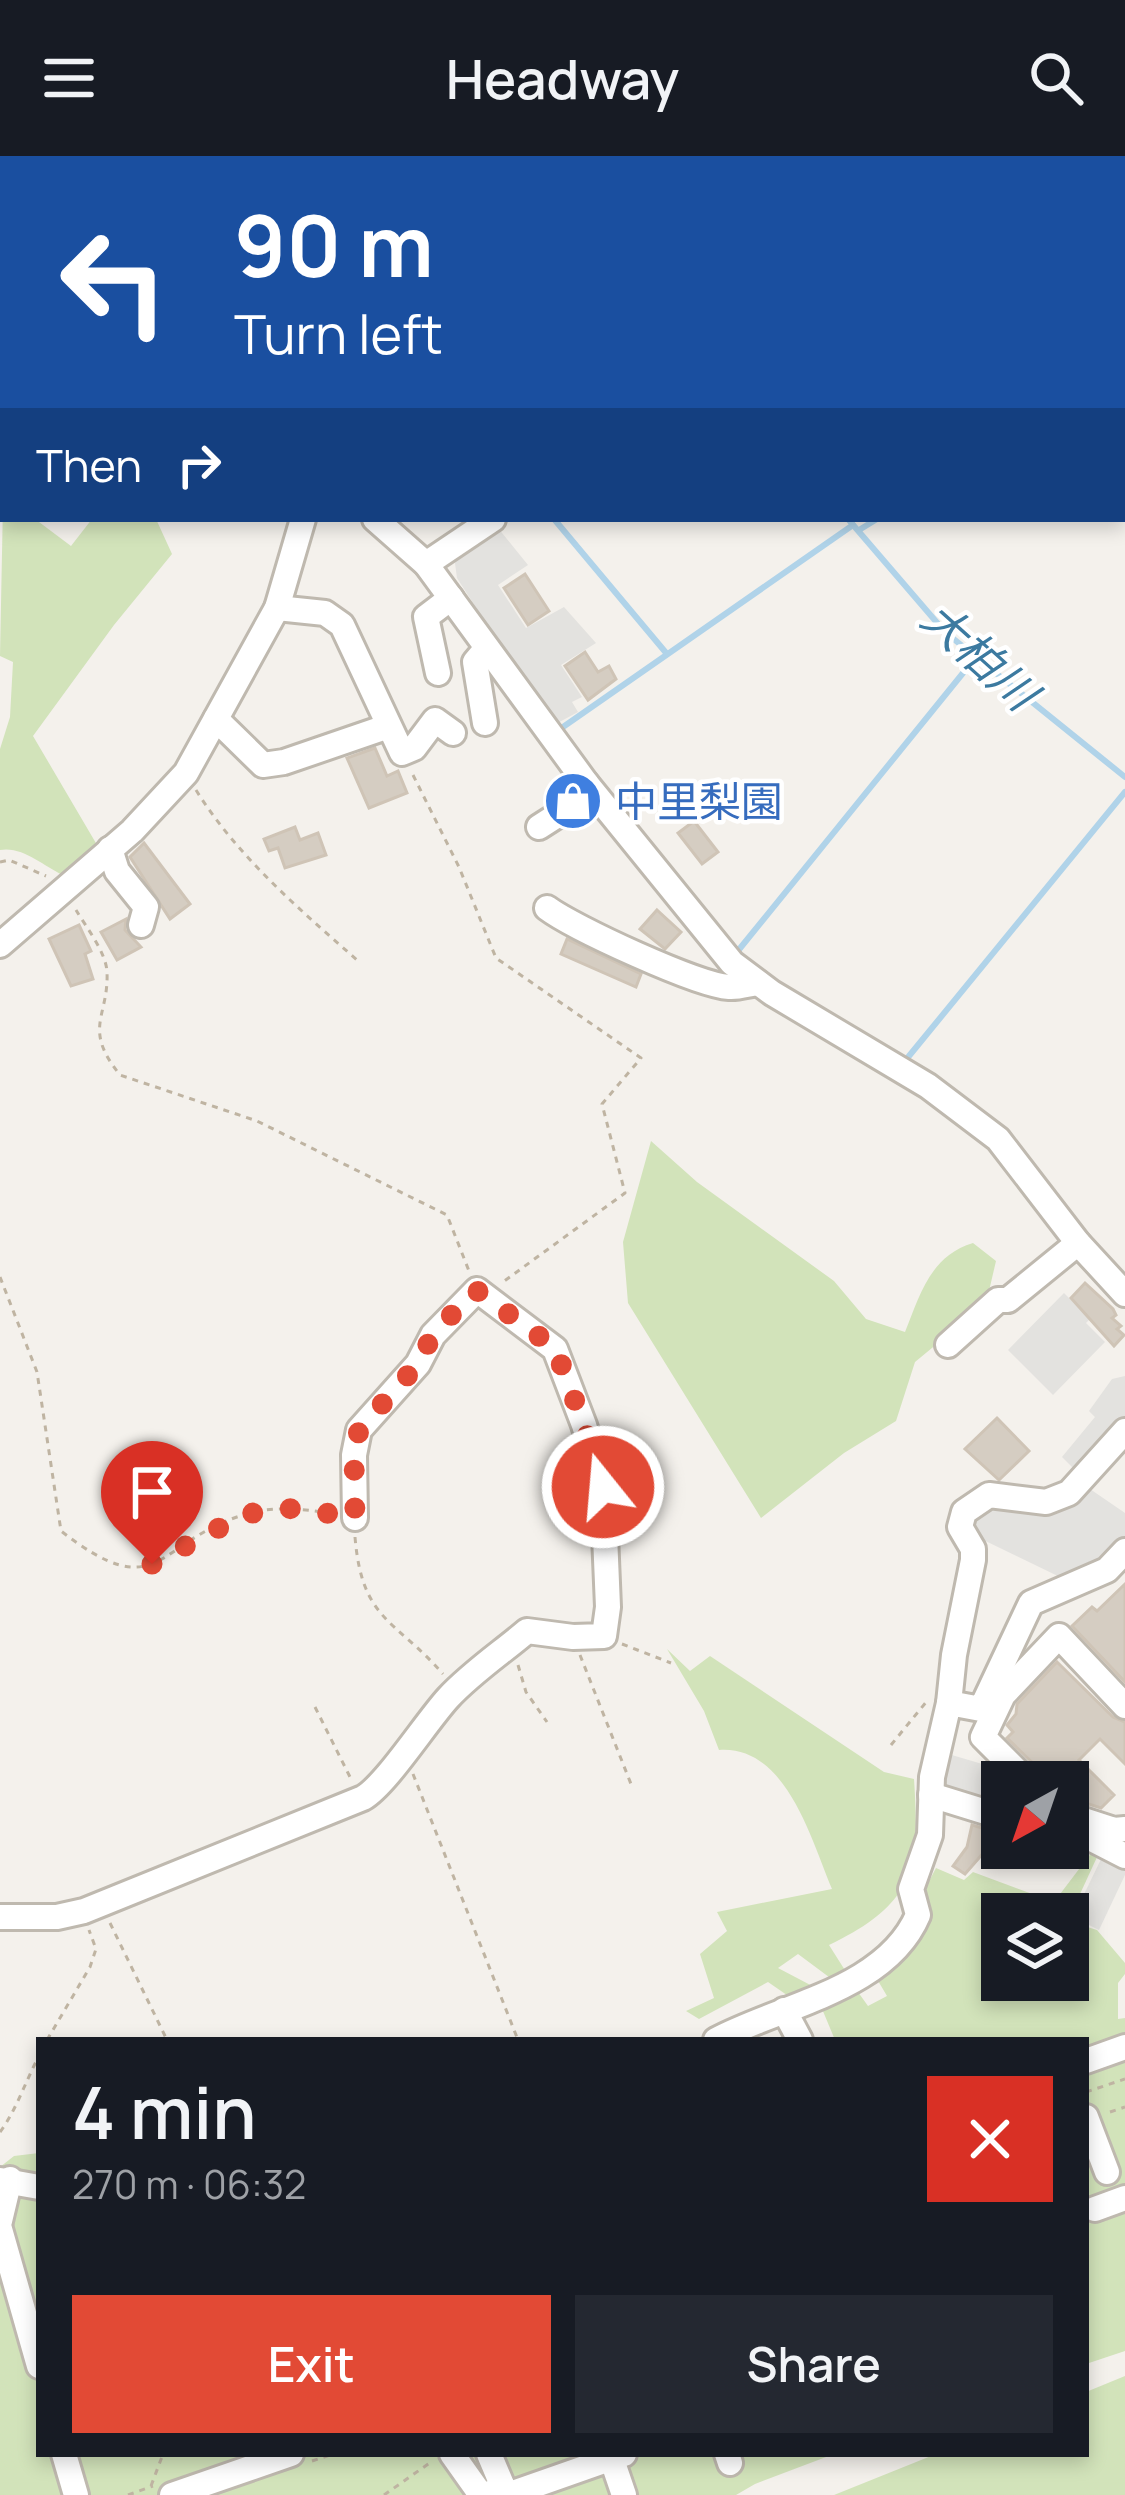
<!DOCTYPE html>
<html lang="en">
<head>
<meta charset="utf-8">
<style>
	:root { --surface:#171b24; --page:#242831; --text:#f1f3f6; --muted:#9ea1a6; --accent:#e24a35 }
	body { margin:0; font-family:Manrope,"Noto Sans JP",sans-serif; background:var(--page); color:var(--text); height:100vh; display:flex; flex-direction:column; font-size:45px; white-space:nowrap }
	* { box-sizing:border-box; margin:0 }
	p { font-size:39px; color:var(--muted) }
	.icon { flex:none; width:66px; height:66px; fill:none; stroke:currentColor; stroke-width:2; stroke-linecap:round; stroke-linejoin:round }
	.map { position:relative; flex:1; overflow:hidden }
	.details { position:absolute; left:36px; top:1881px; width:1053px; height:420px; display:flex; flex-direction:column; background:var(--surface); border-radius:0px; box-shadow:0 6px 18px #0003 }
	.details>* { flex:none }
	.banner { position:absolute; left:0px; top:0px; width:1125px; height:366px; box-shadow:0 6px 18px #0003; background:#1a4fa0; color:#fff; overflow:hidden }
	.needle { width:78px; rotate:220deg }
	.tools { position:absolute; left:981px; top:1605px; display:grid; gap:24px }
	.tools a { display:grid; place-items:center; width:108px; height:108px; border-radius:0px; background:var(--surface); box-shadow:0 6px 18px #0003; font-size:60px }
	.pin { position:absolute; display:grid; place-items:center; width:102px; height:102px; color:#fff; margin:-123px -51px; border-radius:50% 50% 50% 0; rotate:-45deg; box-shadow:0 0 12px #0007 }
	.pin .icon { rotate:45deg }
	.me { position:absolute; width:132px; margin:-66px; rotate:343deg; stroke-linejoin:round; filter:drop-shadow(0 0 9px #0008) }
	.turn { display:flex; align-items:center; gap:42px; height:252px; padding:0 36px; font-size:54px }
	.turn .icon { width:156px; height:156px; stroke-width:2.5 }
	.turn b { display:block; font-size:84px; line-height:102px }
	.then { display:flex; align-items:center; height:114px; padding:0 36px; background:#0003; gap:24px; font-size:45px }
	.round { display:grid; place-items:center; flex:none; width:126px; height:126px; border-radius:0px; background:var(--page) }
	.head { display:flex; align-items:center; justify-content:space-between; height:204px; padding:0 36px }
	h1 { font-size:72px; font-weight:600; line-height:90px }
	.cta { display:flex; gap:24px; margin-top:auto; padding:24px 36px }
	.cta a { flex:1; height:138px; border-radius:0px; background:var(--accent); color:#fff; font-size:48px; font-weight:600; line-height:138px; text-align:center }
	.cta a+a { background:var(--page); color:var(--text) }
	header { display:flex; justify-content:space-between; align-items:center; height:156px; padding:0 36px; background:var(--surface); font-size:54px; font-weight:600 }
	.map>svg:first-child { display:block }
	.green { fill:#d2e3ba }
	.parking { fill:#e3e2df }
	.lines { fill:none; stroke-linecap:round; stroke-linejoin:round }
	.stream { stroke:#b0d3e9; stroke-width:6 }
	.building { fill:#d5cdc2; stroke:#cfc4b6; stroke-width:3 }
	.minor-casing { stroke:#bfb9af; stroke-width:30 }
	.path { stroke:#bfb4a2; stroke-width:3; stroke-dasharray:6 6; stroke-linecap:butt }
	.minor { stroke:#fff; stroke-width:24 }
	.route { stroke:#e24a35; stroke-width:21; stroke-dasharray:0 37.8 }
	.labels { text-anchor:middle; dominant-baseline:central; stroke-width:9; stroke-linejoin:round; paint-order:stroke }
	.shop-label { font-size:42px; fill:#366cbe; stroke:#fff; text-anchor:start }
	.water-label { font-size:45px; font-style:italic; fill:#3c7aa0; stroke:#fff }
</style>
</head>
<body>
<header><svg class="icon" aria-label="menu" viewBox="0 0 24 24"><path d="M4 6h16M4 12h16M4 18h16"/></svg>Headway<svg class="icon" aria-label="search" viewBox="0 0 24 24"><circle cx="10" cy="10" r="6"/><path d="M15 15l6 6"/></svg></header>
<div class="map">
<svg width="1125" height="2339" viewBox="0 0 1125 2339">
	<rect width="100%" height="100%" fill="#f4f1ec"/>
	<g class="green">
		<path d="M3 346V363H35L71 390 92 363H156L172 398 114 469 33 580 100 694 63 719C43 710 23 690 0 694V593L10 561 13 506 0 500Z"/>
		<path d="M651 985 697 1026 834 1125 866 1163 905 1176C920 1139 930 1100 973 1087L996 1105 989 1135 978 1154 915 1206 896 1265 844 1297 761 1362 628 1147 623 1086Z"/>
		<path d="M667 1493 690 1515 710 1500 884 1616 914 1623C920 1712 915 1748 829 1789L848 1819 837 1827 798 1798 778 1812 818 1833 797 1846 768 1826 699 1863 686 1855 714 1842 700 1798 727 1775 717 1756 832 1733C811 1683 786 1589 719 1594L704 1555Z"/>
		<path d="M1092 1696 1098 1699 1068 1764V1758H1002V1824H1068V1765L1097 1774 1125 1807V1818L1118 1827V1863L1125 1862V2195L1086 2208V1884H835L820 1848 853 1829 868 1850 887 1840 874 1818 894 1808 930 1758 918 1746 936 1712 964 1724 973 1716 1054 1746Z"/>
		<path d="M39 1997V2298H834L755 2328 736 2339H0V2011L14 2000Z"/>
		<path d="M1125 2220V2339H834L936 2298H1086V2236Z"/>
	</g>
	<g class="parking">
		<path d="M498 372 528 409 498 429 526 472 564 451 596 487 561 509 582 541 572 546 578 556 552 570 457 422 455 407 460 397Z"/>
		<path d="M1064 1137 1090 1163 1086 1167 1105 1186 1053 1239 1008 1194Z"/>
		<path d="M1125 1220V1262L1079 1318 1062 1301 1095 1261 1089 1255 1112 1223Z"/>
		<path d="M1090 1333 1125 1357V1387L1104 1408 1066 1424 969 1377 968 1361 982 1349 1073 1343Z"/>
		<path d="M945 1597 1006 1615 997 1649 942 1634 945 1624 938 1621Z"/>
		<path d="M1103 1699 1125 1710V1719L1099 1774 1073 1761Z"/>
	</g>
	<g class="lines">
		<g class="stream">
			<path d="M543 0 545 3"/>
			<path d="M357 3 362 0"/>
			<path d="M0 55 3 60"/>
			<path d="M0 206 3 204"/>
			<path d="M1122 230 1125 231"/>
			<path d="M554 363 667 498"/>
			<path d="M848 363 945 476 1125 621"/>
			<path d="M859 374 877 363"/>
			<path d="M563 571 853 369"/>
			<path d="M737 796 976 501"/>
			<path d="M909 900 1125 636"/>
		</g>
	</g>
	<g class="building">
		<path d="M525 418 549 455 528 469 504 432Z"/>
		<path d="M585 496 598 516 609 510 616 523 588 544 565 510Z"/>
		<path d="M375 592 387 620 398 615 407 637 369 652 347 602Z"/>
		<path d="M694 665 718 696 702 708 678 677Z"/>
		<path d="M295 671 300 684 318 677 326 699 285 712 278 692 269 695 264 683Z"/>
		<path d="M144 687 190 748 170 763 130 701Z"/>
		<path d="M657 754 681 776 665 793 640 773Z"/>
		<path d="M126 763 125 774 141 791 117 804 101 776Z"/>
		<path d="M79 769 91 795 85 798 93 823 71 830 49 783Z"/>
		<path d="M567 783 641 818 636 831 561 798Z"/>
		<path d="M1085 1127 1113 1153 1116 1159 1112 1162 1121 1170 1117 1173 1124 1179 1114 1190 1071 1142Z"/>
		<path d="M997 1262 1029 1295 999 1324 965 1293Z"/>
		<path d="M1125 1428V1526L1072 1470 1092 1451 1097 1455Z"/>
		<path d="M1057 1506 1113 1561 1125 1566V1608L1100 1583 1079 1604 1114 1639 1101 1652 1076 1644 1068 1636V1626H1044L1040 1614 1007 1582 1013 1576 1007 1569 1016 1558 1017 1548Z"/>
		<path d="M972 1669 989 1674 985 1695 965 1718 953 1710 967 1691Z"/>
	</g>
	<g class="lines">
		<g class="minor-casing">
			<g id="minor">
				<path d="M991 3 994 0"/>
				<path d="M0 34 3 39"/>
				<path d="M1122 104 1125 105"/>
				<path d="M1122 178V183"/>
				<path d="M0 301 3 299"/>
				<path d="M375 363 426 408 586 627 732 807 772 837 928 930 998 983 1078 1087 1125 1138"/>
				<path d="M426 408 493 363"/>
				<path d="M277 452 325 457 342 469 402 597 414 592 435 564 453 577"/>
				<path d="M438 517 426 461 451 442"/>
				<path d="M216 563 263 609 284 606 386 571"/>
				<path d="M485 567 475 506 486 493"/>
				<path d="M539 671 564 655 586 627"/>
				<path d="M110 693 117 715 146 751 141 769"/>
				<path d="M547 752C574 772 697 829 729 831 738 832 749 828 758 827"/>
				<path d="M0 789 132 675 186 617 277 452 303 363"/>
				<path d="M948 1189 998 1144H1008L1078 1087"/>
				<path d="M949 1547 954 1499 973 1404V1393L960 1371 964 1356 989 1339 1046 1346 1069 1337 1125 1275"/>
				<path d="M1028 1626 983 1581 1003 1539 1059 1480 1125 1550"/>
				<path d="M931 1639 1002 1661"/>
				<path d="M1068 1659 1114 1674 1125 1673"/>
				<path d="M1068 1678 1088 1681 1125 1700"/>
				<path d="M0 1761H57L84 1755 363 1642C386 1629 426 1566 448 1542 471 1517 501 1497 527 1475L573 1481 604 1480 608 1451 603 1331 584 1269 555 1193 477 1134 433 1179 418 1208 359 1274 354 1299 355 1362"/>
				<path d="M784 1854 800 1884"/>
				<path d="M716 1884C781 1849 886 1834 918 1759L911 1733 930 1679 932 1621 949 1547 981 1553 1031 1447 1107 1414 1125 1395"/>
				<path d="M1086 1905 1125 1891"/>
				<path d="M1086 1961 1107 2016"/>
				<path d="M0 2024 39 2031"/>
				<path d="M1095 2053 1125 2042"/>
				<path d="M0 2065 10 2023"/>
				<path d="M0 2073 39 2210"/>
				<path d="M64 2298 76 2339"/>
				<path d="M452 2298 481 2339"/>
				<path d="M610 2298 624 2339"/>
				<path d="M727 2298 730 2307"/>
				<path d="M503 2331 510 2338 624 2298"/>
				<path d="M172 2339 291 2298"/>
				<path d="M486 2339 503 2331 489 2298"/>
			</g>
		</g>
		<g class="path">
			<path d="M508 0 511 3"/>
			<path d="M1122 337 1125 338"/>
			<path d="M413 619 459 711 496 802 641 902 602 948 625 1037 503 1126"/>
			<path d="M196 634C237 700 299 753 357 804"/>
			<path d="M0 706 9 704 46 720"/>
			<path d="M76 754C86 771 106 796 107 816 109 861 82 872 120 919L257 965 447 1059 469 1115"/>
			<path d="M0 1121 37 1216 61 1375C160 1452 155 1386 243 1359 273 1349 304 1353 335 1358"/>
			<path d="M355 1381C362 1465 394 1462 443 1518"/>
			<path d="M622 1488 671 1507"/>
			<path d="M580 1499 631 1628"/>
			<path d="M518 1509 526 1536 547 1566"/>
			<path d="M315 1551 352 1625"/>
			<path d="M891 1589 927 1545"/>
			<path d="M413 1618 518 1884"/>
			<path d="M110 1767 167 1884"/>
			<path d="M47 1884 90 1811 96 1793 89 1774"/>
			<path d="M1086 1936 1125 1923"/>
			<path d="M1110 1956 1125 1951"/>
			<path d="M0 1976C17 1953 25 1926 39 1900"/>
			<path d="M312 2305 333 2298"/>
			<path d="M151 2330 163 2298"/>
			<path d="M128 2339 153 2330"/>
			<path d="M384 2339 431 2306"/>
		</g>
		<use href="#minor" class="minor"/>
	</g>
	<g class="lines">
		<path class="route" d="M152 1408 245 1358 296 1352 355 1362 354 1299 359 1274 418 1208 433 1178 476 1134 555 1192 584 1269 603 1331"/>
	</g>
	<defs>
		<g id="shop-disc" transform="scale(3)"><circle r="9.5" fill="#3f7fe0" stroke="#fff"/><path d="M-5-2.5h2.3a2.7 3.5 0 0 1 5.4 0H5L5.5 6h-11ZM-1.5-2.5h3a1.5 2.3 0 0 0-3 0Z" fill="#fff"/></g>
	</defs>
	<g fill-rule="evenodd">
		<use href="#shop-disc" x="573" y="645"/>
	</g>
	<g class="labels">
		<g class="shop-label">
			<text x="615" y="645">中里梨園</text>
		</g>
		<g class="water-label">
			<text transform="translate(980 499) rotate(42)">大柏川</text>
		</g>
	</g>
</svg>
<div class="tools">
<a><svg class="needle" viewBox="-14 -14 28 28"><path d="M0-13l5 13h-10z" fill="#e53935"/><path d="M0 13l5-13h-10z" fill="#9ea1a6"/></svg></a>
<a><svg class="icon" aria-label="layers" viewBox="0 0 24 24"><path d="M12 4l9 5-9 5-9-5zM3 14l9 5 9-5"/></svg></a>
</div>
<div class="pin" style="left:152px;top:1408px;background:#d93025"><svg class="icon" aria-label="arrive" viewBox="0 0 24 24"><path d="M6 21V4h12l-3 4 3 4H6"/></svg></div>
<svg class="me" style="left:603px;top:1331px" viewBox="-20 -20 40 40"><circle r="17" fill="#e24a35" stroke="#fff" stroke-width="3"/><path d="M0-11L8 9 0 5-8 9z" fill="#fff"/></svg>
<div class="banner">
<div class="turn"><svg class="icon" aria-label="left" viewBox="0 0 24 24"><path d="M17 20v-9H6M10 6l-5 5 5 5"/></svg><div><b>90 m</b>Turn left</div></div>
<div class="then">Then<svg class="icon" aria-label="right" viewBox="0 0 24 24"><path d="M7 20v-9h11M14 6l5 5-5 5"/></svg></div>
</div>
<section class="details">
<div class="head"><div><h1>4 min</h1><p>270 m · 06:32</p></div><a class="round" style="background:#d93025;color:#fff"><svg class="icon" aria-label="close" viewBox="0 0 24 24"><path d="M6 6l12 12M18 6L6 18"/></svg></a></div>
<div class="cta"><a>Exit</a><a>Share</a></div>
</section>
</div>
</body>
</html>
